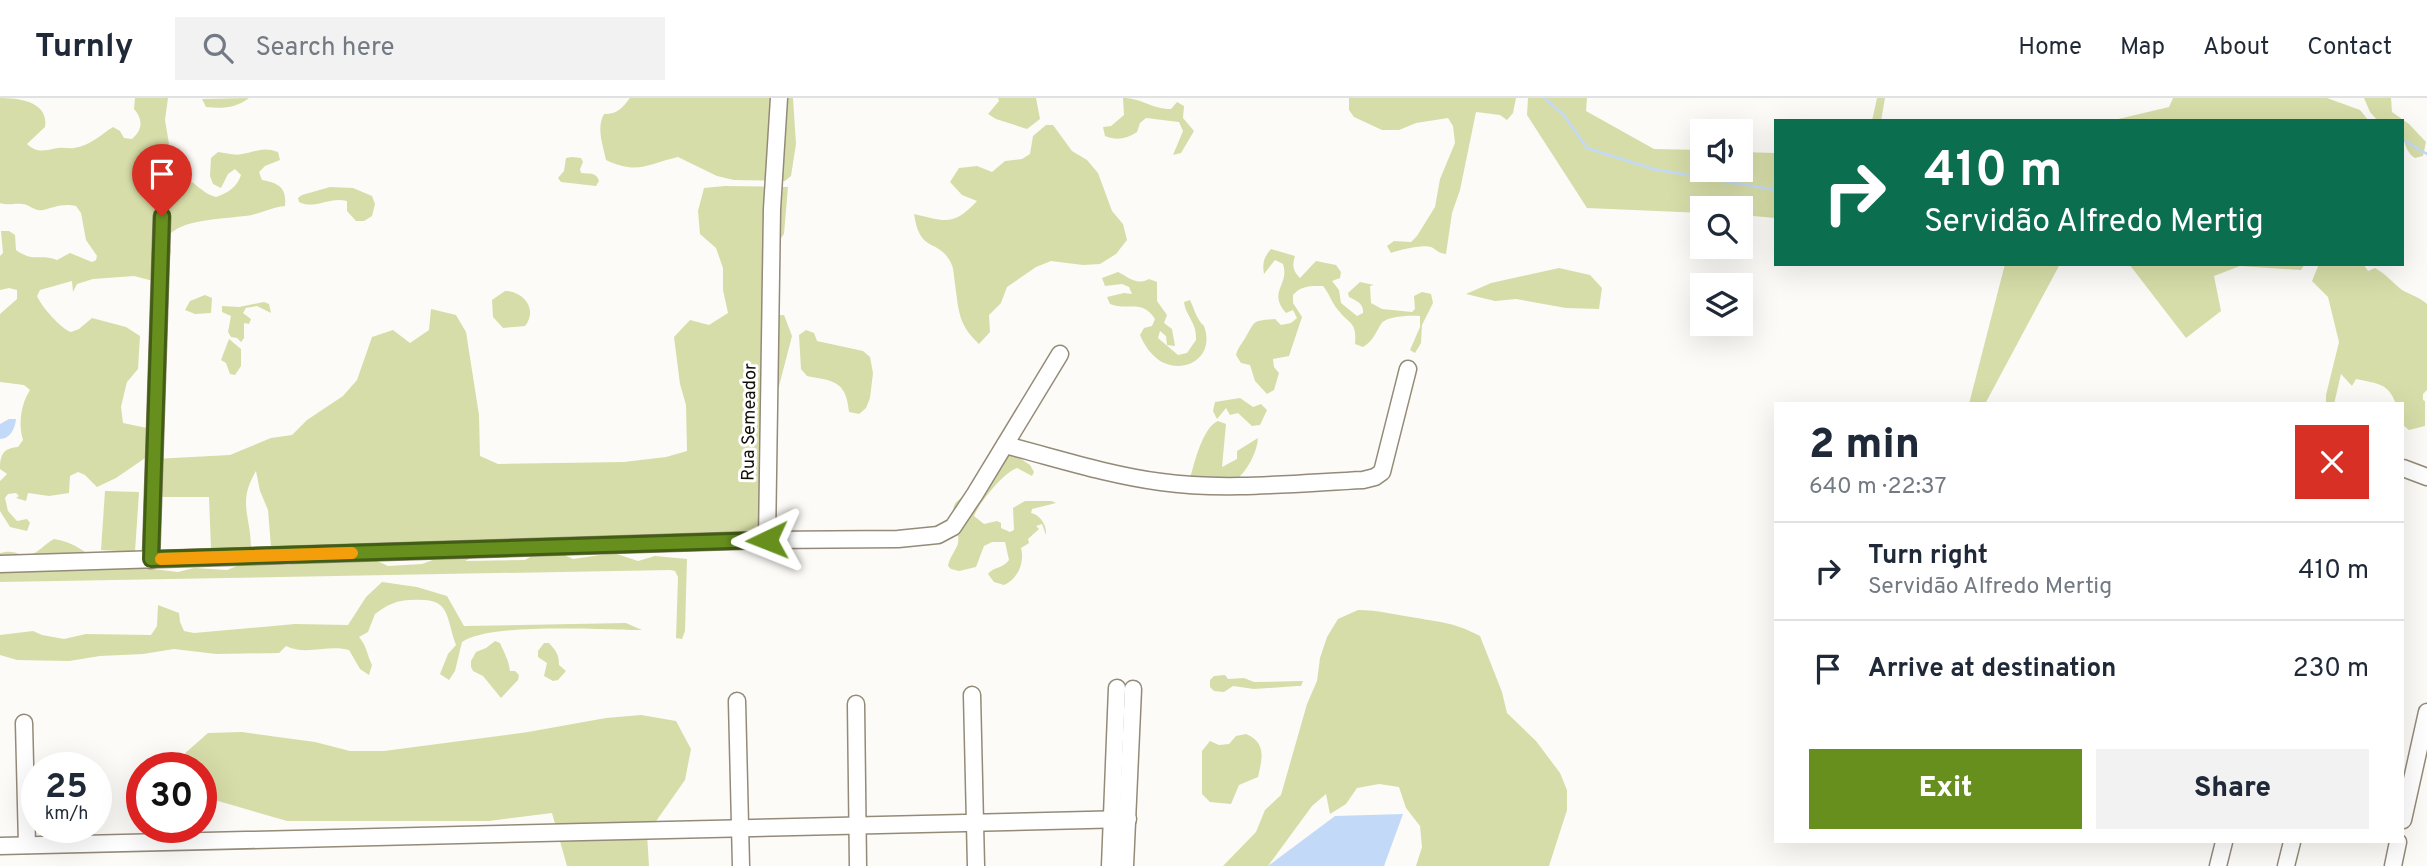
<!DOCTYPE html>
<html lang="en">
<head>
<meta charset="utf-8">
<style>
	:root { --surface:#fff; --page:#f2f2f3; --text:#1f2937; --muted:#747a83; --line:#e0e1e3; --accent:#668f1e }
	body { margin:0; font-family:Overpass,sans-serif; background:var(--page); color:var(--text); height:100vh; display:flex; flex-direction:column; font-size:26px; white-space:nowrap }
	* { box-sizing:border-box; margin:0 }
	p { font-size:23px; color:var(--muted) }
	.icon { flex:none; width:38px; height:38px; fill:none; stroke:currentColor; stroke-width:2; stroke-linecap:round; stroke-linejoin:round }
	.map { position:relative; flex:1; overflow:hidden }
	.drawer { position:absolute; left:1774px; top:304px; width:630px; height:441px; display:flex; flex-direction:column; background:var(--surface); border-radius:0px; box-shadow:0 7px 28px #0002 }
	.drawer>* { flex:none }
	.hud { position:absolute; left:1774px; top:21px; width:630px; height:147px; border-radius:0px; box-shadow:0 7px 28px #0002; background:#0b6e4f; color:#fff; overflow:hidden }
	.buttons { position:absolute; left:1690px; top:21px; display:grid; gap:14px }
	.buttons a { display:grid; place-items:center; width:63px; height:63px; border-radius:0px; background:var(--surface); box-shadow:0 7px 28px #0002; font-size:35px }
	.speed { position:absolute; left:21px; top:654px; display:flex; gap:14px; font-size:35px; font-weight:700; text-align:center }
	.speed>* { display:grid; place-content:center; width:91px; height:91px; border-radius:50%; background:var(--surface); box-shadow:0 7px 28px #0002; line-height:1 }
	.speed small { font-size:18px; font-weight:400 }
	.speed .limit { border:10px solid #d22; background:#fff; color:#111 }
	.pin { position:absolute; display:grid; place-items:center; width:60px; height:60px; color:#fff; margin:-72px -30px; border-radius:50% 50% 50% 0; rotate:-45deg; box-shadow:0 0 7px #0007 }
	.pin .icon { rotate:45deg }
	.me { position:absolute; width:77px; margin:-38px; rotate:268deg; stroke-linejoin:round; filter:drop-shadow(0 0 5px #0008) }
	.turn { display:flex; align-items:center; gap:24px; height:147px; padding:0 35px; font-size:32px }
	.turn .icon { width:91px; height:91px; stroke-width:2.5 }
	.turn b { display:block; font-size:49px; line-height:60px }
	.round { display:grid; place-items:center; flex:none; width:74px; height:74px; border-radius:0px; background:var(--page) }
	.overview { display:flex; align-items:center; justify-content:space-between; height:119px; padding:0 35px }
	h1 { font-size:42px; font-weight:800; line-height:52px }
	.button { display:flex; gap:14px; margin-top:auto; padding:14px 35px }
	.button a { flex:1; height:80px; border-radius:0px; background:var(--accent); color:#fff; font-size:28px; font-weight:800; line-height:80px; text-align:center }
	.button a+a { background:var(--page); color:var(--text) }
	ul { padding:0; list-style:none }
	li { display:flex; align-items:center; gap:21px; height:98px; padding:0 35px; border-top:2px solid var(--line) }
	li div { flex:1 }
	li b { display:block; font-size:26px }
	li em { font-style:normal }
	header { display:flex; align-items:center; gap:42px; box-sizing:border-box; height:98px; padding:0 35px; background:var(--surface); border-bottom:2px solid var(--line) }
	header strong { font-size:33px }
	nav { display:flex; gap:38px; margin-inline-start:auto; font-size:24px }
	.search { width:490px; height:63px; background:var(--page); display:flex; align-items:center; gap:18px; box-sizing:border-box; padding:0 24px; border-radius:0px; color:var(--muted); font-size:26px }
	.map>svg:first-child { display:block }
	.green { fill:#d7dda8 }
	.water { fill:#c2daf8 }
	.lines { fill:none; stroke-linecap:round; stroke-linejoin:round }
	.stream { stroke:#c2daf8; stroke-width:2.5 }
	.minor-casing { stroke:#948a78; stroke-width:19 }
	.minor { stroke:#fff; stroke-width:16 }
	.route-casing { stroke:#425d14; stroke-width:18 }
	.route { stroke:#668f1e; stroke-width:12 }
	.slow { stroke:#f59e0b; stroke-width:12 }
	.labels { text-anchor:middle; dominant-baseline:central; stroke-width:6; stroke-linejoin:round; paint-order:stroke }
	.street-label { font-size:18px; fill:#120f08; stroke:#fff }
</style>
</head>
<body>
<header>
<strong>Turnly</strong>
<div class="search"><svg class="icon" aria-label="search" viewBox="0 0 24 24"><circle cx="10" cy="10" r="6"/><path d="M15 15l6 6"/></svg>Search here</div>
<nav><a>Home</a><a>Map</a><a>About</a><a>Contact</a></nav>
</header>
<div class="map">
<svg width="2427" height="768" viewBox="0 0 2427 768">
	<rect width="100%" height="100%" fill="#fdfbf7"/>
	<g class="green">
		<path d="M0 0C18 0 49 3 45 29L27 46C38 56 45 52 58 50 63 49 69 51 74 50 90 48 100 37 113 29L120 33 124 40 132 41C143 32 143 21 134 11L135 0H168L165 22 169 46 161 59 145 63 140 71 149 84 158 85 171 75C191 76 199 95 216 99 228 95 237 89 241 77L235 71 228 76 221 90 213 86 210 78 211 60 218 54C226 55 235 58 242 56 256 54 263 48 278 54L280 62 265 68 259 74 262 82C278 85 287 89 285 108 274 109 263 114 252 117 229 121 186 120 170 136L171 154 165 178 157 184 134 178 93 181 77 186 73 194 72 183 40 192 37 198C41 208 61 231 71 234L79 231 92 220 126 229 140 238 138 271 127 284 125 292 121 309 123 325 147 330 155 333 151 356 116 380 97 389 85 377 78 374 70 378 69 395 49 398 28 395 26 403 16 400 19 398 16 395 8 396 5 400 8 413 17 423 27 421 30 425 27 433 10 429 0 413V383L7 376 0 371C0 357 3 350 18 349L23 342C18 326 21 306 30 292L24 287 0 284V216L17 201V192L9 190 0 192V158L3 155 1 133H9L15 137 16 152C34 165 39 155 57 162L70 155 92 164 96 162 97 158 86 142 81 115 76 108C62 105 55 109 43 112 34 114 30 106 22 106 14 105 9 108 0 105Z"/>
		<path d="M249 0C236 10 222 11 206 9L202 1Z"/>
		<path d="M630 0H793L796 46 791 78 785 83 734 82 717 78 678 59C647 66 638 77 606 62 603 47 596 30 604 16 618 16 622 10 630 0Z"/>
		<path d="M998 0H1036L1040 21 1027 31 996 21 988 16 999 3Z"/>
		<path d="M1123 0C1142 0 1151 11 1171 11L1177 4 1184 8 1183 20 1194 33 1181 55 1173 57 1183 33 1179 24 1146 20 1140 25 1137 34C1126 41 1117 43 1105 38L1103 29 1111 28 1124 17Z"/>
		<path d="M1349 0H1516L1513 15 1507 22 1500 17 1476 14 1460 92 1452 115 1446 156C1438 155 1437 152 1431 149 1424 146 1398 152 1391 155L1387 148 1394 143 1411 144 1417 138 1435 109 1440 81 1455 45 1453 28 1448 20 1416 25 1399 32H1382L1354 19 1349 12Z"/>
		<path d="M1528 0H1587L1586 13 1654 51 1703 52V72H1741V54L1776 55V120L1741 117V110H1703V115L1587 110 1527 17Z"/>
		<path d="M1877 0H1885L1881 23H1872Z"/>
		<path d="M2173 0H2327L2360 12 2369 23H2110L2169 9Z"/>
		<path d="M2364 0H2391L2392 14 2409 26 2426 44 2423 58 2415 60C2403 52 2403 37 2403 23H2378L2370 14Z"/>
		<path d="M1046 27H1053L1072 53 1087 62 1098 75 1112 113 1123 126 1127 142 1116 156 1100 166 1083 167 1051 163 1036 169 1007 189 1001 205 989 217 990 234 979 246C958 226 959 214 955 186 954 179 954 171 951 165 938 139 920 157 914 116 945 123 953 129 977 103L962 97 950 84 959 70 977 68 992 74 1005 63 1022 61 1030 56 1033 38Z"/>
		<path d="M572 59 581 60 583 64 580 71 581 75C590 76 596 74 599 83L596 88 561 84 558 80 564 73 566 60Z"/>
		<path d="M725 88 788 89 784 136 771 154 763 218 784 217 792 238 777 296 764 420 755 434 271 449 268 412 260 393 256 373C237 405 251 417 251 451H211L209 399H160L154 361 230 357 271 340 292 337 307 322 343 298 357 282 372 239 393 232 410 245 429 232 431 211 456 217 466 234 479 317 480 358 498 366 624 364 666 359 687 353 686 307 680 286 674 239 690 222 709 227 728 215 723 192V170L716 150 700 136 698 113 704 90Z"/>
		<path d="M330 89 353 90 372 98 375 106 372 118 364 123H356L347 113V103C330 98 314 112 299 104L298 100 302 97Z"/>
		<path d="M1271 151 1295 158C1292 168 1293 173 1300 180L1316 163 1336 167 1341 174 1340 180 1332 183 1339 192 1341 205 1357 218 1363 215C1364 205 1356 203 1349 199L1348 195 1360 184 1374 187 1370 188 1371 205 1382 211 1412 214 1415 211 1414 198 1422 194 1431 196 1433 205 1422 227 1421 245 1415 255 1410 252 1420 229V218C1410 217 1386 218 1381 226 1375 236 1373 243 1363 249L1355 246C1357 224 1350 227 1338 212 1332 205 1329 195 1323 188 1311 188 1302 187 1293 197V205L1302 219 1289 258 1273 261 1274 269 1279 275 1274 292 1267 296 1255 283 1250 267 1241 265 1236 257C1238 250 1240 248 1244 242 1256 222 1251 223 1275 221L1281 227 1291 225 1297 220 1293 212 1286 215C1267 193 1290 188 1283 166L1275 162 1264 176C1262 165 1264 159 1271 151Z"/>
		<path d="M2005 166H2060L1985 306H1969Z"/>
		<path d="M2129 166H2305L2301 172 2240 168 2214 178 2221 213 2186 240Z"/>
		<path d="M2319 166H2363L2368 173 2375 170C2386 176 2393 185 2402 192 2411 197 2419 199 2427 206V292L2423 296V302L2425 303V328L2409 332 2403 327V306H2396C2388 284 2377 286 2356 281L2352 288 2341 276 2334 306H2326V297L2339 244 2328 199 2312 183Z"/>
		<path d="M1559 170 1590 177 1602 190 1599 211 1566 210 1516 201 1495 203 1466 196 1491 185Z"/>
		<path d="M1118 174C1129 179 1136 188 1149 181L1157 184V203L1167 217 1164 225 1172 231 1175 248 1167 247 1166 238 1160 233 1158 240 1178 257 1187 255 1196 242C1197 224 1186 219 1184 204L1190 202C1193 208 1195 216 1199 222 1203 229 1203 224 1205 231 1215 266 1173 280 1152 256 1147 251 1143 244 1140 237L1144 230 1152 228 1155 221C1142 201 1129 213 1110 206L1107 199 1124 195 1132 196 1129 189 1122 186 1105 188 1102 180Z"/>
		<path d="M505 193C524 193 538 212 525 228L503 230 493 219 492 202Z"/>
		<path d="M205 197 212 200 211 215 195 216 185 212 190 203Z"/>
		<path d="M264 204 269 206 271 215 257 208 246 210 243 215 251 221 249 226 244 225V240L241 244 237 240 231 239 228 234 231 218 222 214V208L239 209Z"/>
		<path d="M806 232 814 235 817 243 863 253 870 259 873 275 870 300 866 310 859 316 849 314C846 282 833 283 807 278L801 271 799 237Z"/>
		<path d="M229 241 241 251V268L235 277 230 276 226 265 221 262Z"/>
		<path d="M1240 300 1253 309 1261 306 1267 312 1260 327 1252 328 1238 315 1230 317 1226 310 1217 321 1213 313 1215 304Z"/>
		<path d="M1218 323 1226 326 1222 369 1237 361V353L1258 340C1257 355 1247 373 1235 383L1190 381C1194 365 1203 329 1218 323Z"/>
		<path d="M1011 354 1030 367 1034 374 1032 378 1017 370C1004 374 979 405 974 418L984 426 997 423 1001 425V430L1010 434 1014 432 1013 410 1025 403H1052L1056 405 1032 411 1031 415C1041 417 1047 428 1046 437L1042 426 1036 428 1039 431 1028 441 1029 445 1021 450C1025 464 1018 481 1004 487L994 484 988 476C994 468 1003 471 1009 462L1005 444H992L984 448 976 469 959 473 951 471 948 468C950 459 954 455 957 448 964 432 940 406 965 399L1000 360Z"/>
		<path d="M105 393 139 394 135 454 101 452Z"/>
		<path d="M54 441C74 444 90 456 104 470L154 471 178 474 194 470 227 472 242 466 249 461 288 467 303 464 320 465 327 462 373 461 388 468 422 466 438 460 473 459 465 463 525 462 532 458 557 454 573 461 614 455 638 463 655 458 687 461 685 533 682 541 676 540 678 479 675 473 670 472 0 484V455C16 451 17 458 29 457 37 456 46 445 54 441Z"/>
		<path d="M382 484 417 489 447 498 464 528 626 525 642 532C603 532 490 524 462 544L455 573 449 582 440 576 448 556 456 547C445 516 451 499 411 502 397 502 387 507 375 516L368 534 359 539C367 548 367 557 372 567L369 577 360 571 349 552C328 546 306 558 286 548L279 555 216 556 174 551 143 556 100 558 69 563 17 562 0 557V537L33 533 42 537 64 541 86 536 151 537 157 528 158 507 179 515 180 524 184 533 194 535 295 526 348 527 366 499Z"/>
		<path d="M1358 512C1379 512 1396 517 1417 520 1444 525 1453 524 1480 538L1502 594 1507 615 1536 643 1560 675 1567 692V712L1549 768H1416L1422 749 1420 728 1406 710 1399 689 1379 686 1357 690 1346 706 1330 716 1326 696 1312 708 1268 768H1223L1256 734 1265 712 1281 697 1307 606 1317 583 1320 560 1327 539 1338 521Z"/>
		<path d="M495 543 500 545C504 554 509 563 510 573H515L519 577 518 582 501 600 483 578 473 573 471 569V563L476 554 486 550Z"/>
		<path d="M544 545H549C556 553 559 556 559 567L566 573 558 582 553 583 544 578 547 565 538 559V553Z"/>
		<path d="M1225 577 1228 581 1244 580 1254 584 1303 583 1301 588H1297L1254 591 1233 588 1224 594 1214 593 1210 589V582L1214 578Z"/>
		<path d="M641 617 676 623 691 651 685 682 647 736 649 768H567L552 715 489 723H287L201 698V670H183L182 658 208 635 242 634 315 644 350 653H384L528 634 606 620Z"/>
		<path d="M1246 636C1267 645 1262 661 1258 679L1239 687 1231 706 1210 704 1202 696V653L1210 643 1219 647 1229 646 1236 638Z"/>
	</g>
	<g class="water">
		<path d="M9 321H16C15 331 10 341 0 341V326Z"/>
		<path d="M1403 716 1384 768H1268L1335 718Z"/>
	</g>
	<g class="lines">
		<g class="stream">
			<path d="M1544 0 1563 16 1587 50 1653 71 1776 92"/>
			<path d="M2356 23H2371"/>
			<path d="M2403 42 2427 56"/>
		</g>
		<g class="minor-casing">
			<g id="minor">
				<path d="M1005 347C1056 360 1108 377 1161 384 1223 393 1300 385 1363 382L1375 379 1382 374 1408 271"/>
				<path d="M2403 370 2427 379"/>
				<path d="M767 442 898 441 938 437 953 429 975 396 1060 256"/>
				<path d="M151 462 162 118"/>
				<path d="M0 466 767 442 772 111 779 0"/>
				<path d="M972 597 976 768"/>
				<path d="M737 603 741 768"/>
				<path d="M856 606 858 768"/>
				<path d="M24 625 27 747"/>
				<path d="M2403 722 2427 614"/>
				<path d="M0 748 1128 721"/>
				<path d="M1110 768 1117 590"/>
				<path d="M1125 768 1133 591"/>
				<path d="M2218 768 2224 744"/>
				<path d="M2286 768 2292 744"/>
				<path d="M2393 768 2398 744"/>
			</g>
		</g>
		<use href="#minor" class="minor"/>
	</g>
	<g class="lines">
		<g class="route-casing">
			<path id="route" d="M162 118 151 461 767 442"/>
		</g>
		<use href="#route" class="route"/>
		<path class="slow" d="M161 461 352 455"/>
	</g>
	<g class="labels">
		<g class="street-label">
			<text transform="translate(750 324) rotate(-89)">Rua Semeador</text>
		</g>
	</g>
</svg>
<div class="buttons">
<a><svg class="icon" aria-label="sound" viewBox="0 0 24 24"><path d="M4 9h4l5-4v14l-5-4H4zM17 9q2 3 0 6"/></svg></a>
<a><svg class="icon" aria-label="search" viewBox="0 0 24 24"><circle cx="10" cy="10" r="6"/><path d="M15 15l6 6"/></svg></a>
<a><svg class="icon" aria-label="layers" viewBox="0 0 24 24"><path d="M12 4l9 5-9 5-9-5zM3 14l9 5 9-5"/></svg></a>
</div>
<div class="speed"><div>25<small>km/h</small></div><div class="limit">30</div></div>
<div class="pin" style="left:162px;top:118px;background:#d93025"><svg class="icon" aria-label="arrive" viewBox="0 0 24 24"><path d="M6 21V4h12l-3 4 3 4H6"/></svg></div>
<svg class="me" style="left:767px;top:442px" viewBox="-20 -20 40 40"><path d="M0-17L14 15 0 8-14 15z" fill="#668f1e" stroke="#fff" stroke-width="4"/></svg>
<div class="hud">
<div class="turn"><svg class="icon" aria-label="right" viewBox="0 0 24 24"><path d="M7 20v-9h11M14 6l5 5-5 5"/></svg><div><b>410 m</b>Servidão Alfredo Mertig</div></div>
</div>
<section class="drawer">
<div class="overview"><div><h1>2 min</h1><p>640 m · 22:37</p></div><a class="round" style="background:#d93025;color:#fff"><svg class="icon" aria-label="close" viewBox="0 0 24 24"><path d="M6 6l12 12M18 6L6 18"/></svg></a></div>
<ul>
<li><svg class="icon" aria-label="right" viewBox="0 0 24 24"><path d="M7 20v-9h11M14 6l5 5-5 5"/></svg><div><b>Turn right</b><p>Servidão Alfredo Mertig</p></div><em>410 m</em></li>
<li><svg class="icon" aria-label="arrive" viewBox="0 0 24 24"><path d="M6 21V4h12l-3 4 3 4H6"/></svg><div><b>Arrive at destination</b></div><em>230 m</em></li>
</ul>
<div class="button"><a>Exit</a><a>Share</a></div>
</section>
</div>
</body>
</html>
